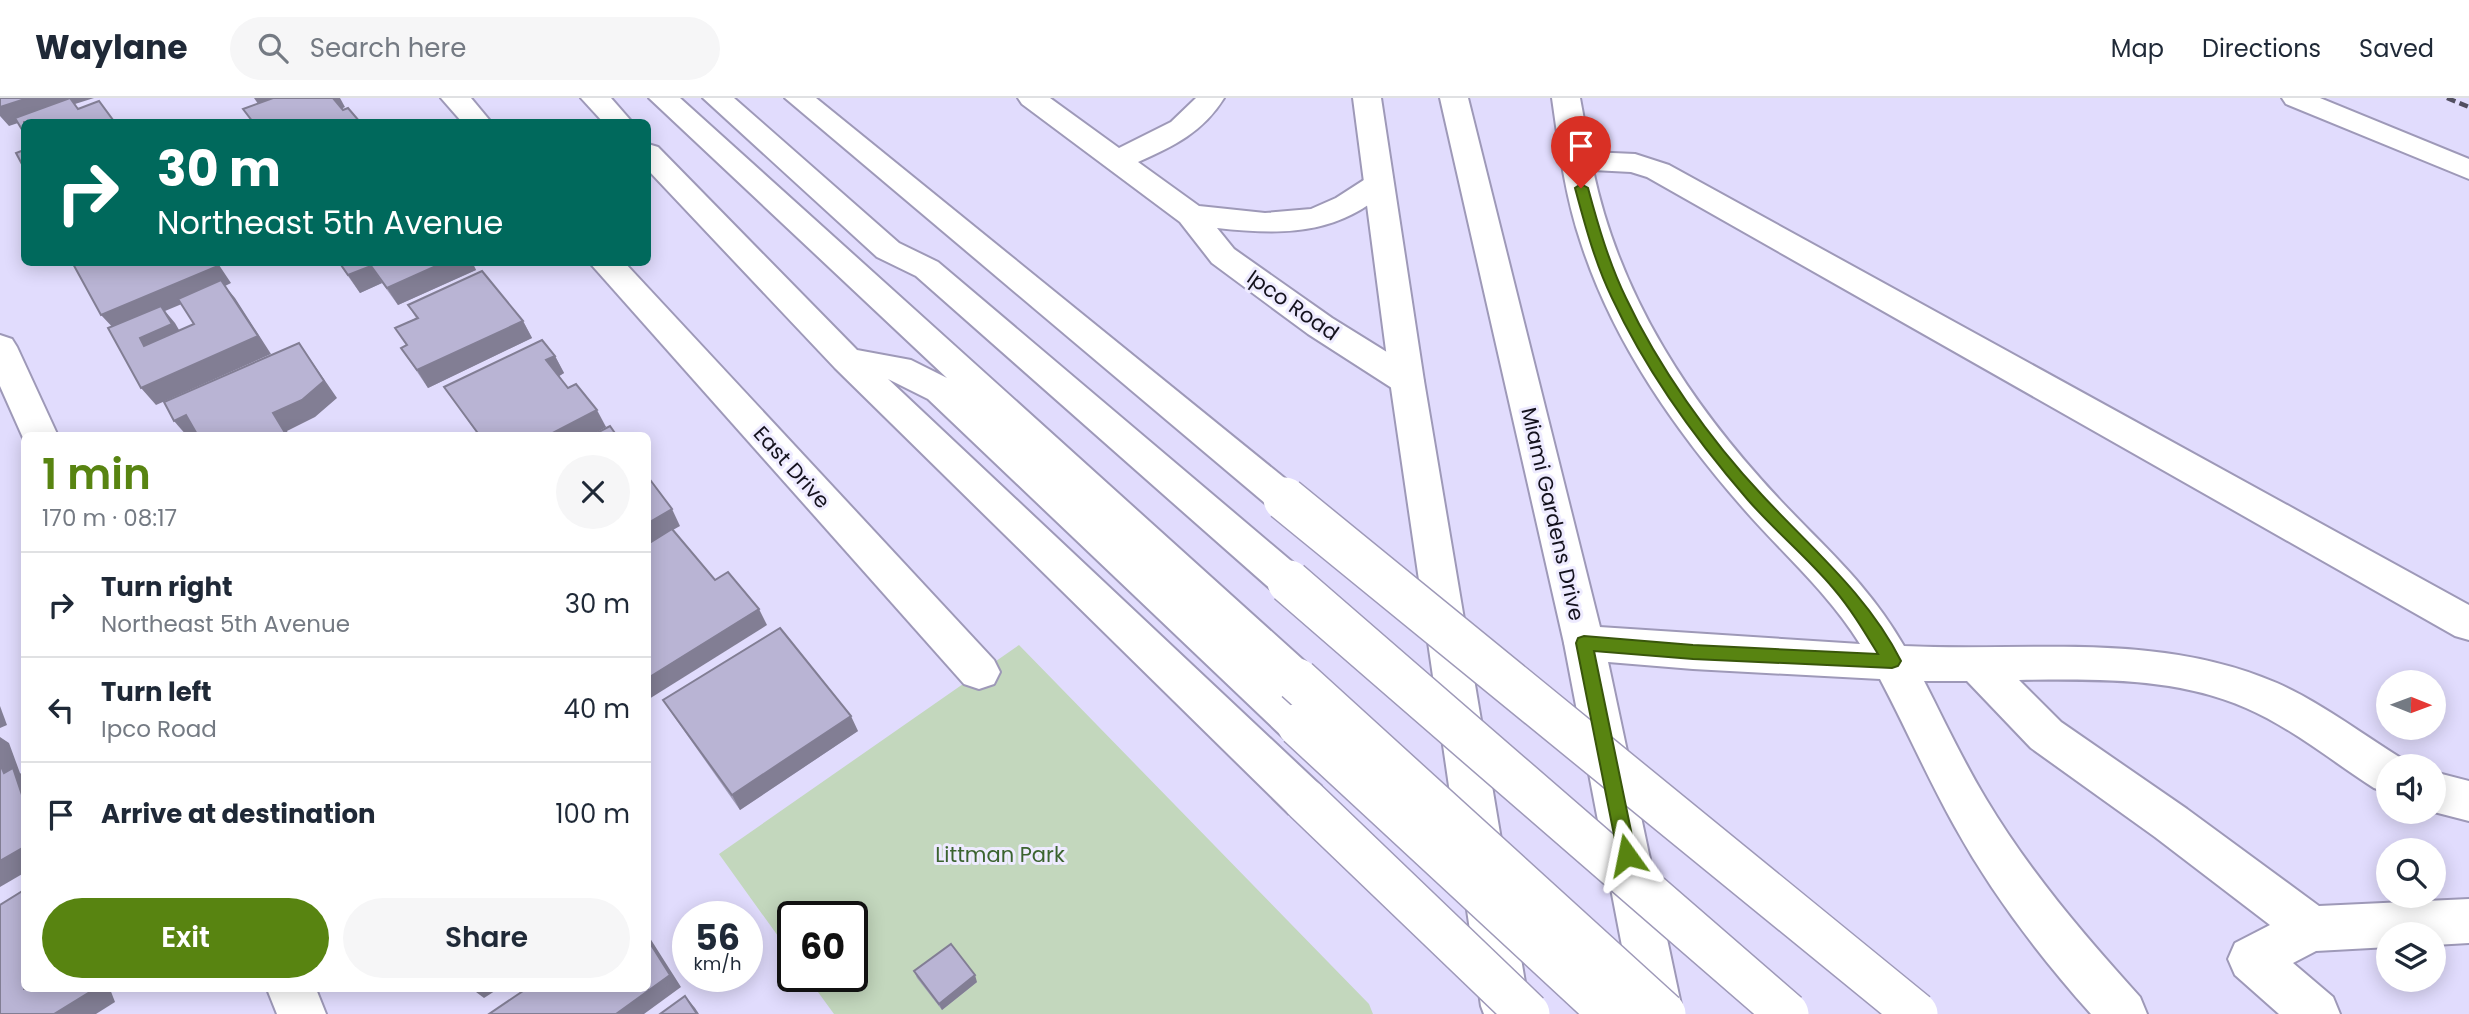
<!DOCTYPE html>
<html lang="en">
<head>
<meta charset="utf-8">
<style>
	:root { --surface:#fff; --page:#f6f6f7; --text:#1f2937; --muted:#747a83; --line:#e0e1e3; --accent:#588411 }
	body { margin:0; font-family:Poppins,sans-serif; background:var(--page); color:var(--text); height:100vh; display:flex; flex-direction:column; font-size:26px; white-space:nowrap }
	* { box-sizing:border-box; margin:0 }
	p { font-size:23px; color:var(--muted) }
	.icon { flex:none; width:38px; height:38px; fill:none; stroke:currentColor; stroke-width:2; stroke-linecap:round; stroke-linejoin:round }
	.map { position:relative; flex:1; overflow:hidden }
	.panel { position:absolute; left:21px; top:334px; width:630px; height:560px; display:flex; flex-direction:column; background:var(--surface); border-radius:10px; box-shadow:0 4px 18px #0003 }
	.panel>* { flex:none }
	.banner { position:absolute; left:21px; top:21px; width:630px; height:147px; border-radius:10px; box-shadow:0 4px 18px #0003; background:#00695c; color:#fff; overflow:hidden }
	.needle { width:46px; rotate:91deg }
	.buttons { position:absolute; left:2376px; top:572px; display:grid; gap:14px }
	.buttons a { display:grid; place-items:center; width:70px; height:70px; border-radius:50%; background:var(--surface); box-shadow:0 4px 18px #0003; font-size:35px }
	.speed { position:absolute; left:672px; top:803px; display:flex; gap:14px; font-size:35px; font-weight:700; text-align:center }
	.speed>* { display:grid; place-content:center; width:91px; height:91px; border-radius:50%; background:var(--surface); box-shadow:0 4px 18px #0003; line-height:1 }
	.speed small { font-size:18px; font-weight:400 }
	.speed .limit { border:4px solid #111; border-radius:10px; background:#fff; color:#111 }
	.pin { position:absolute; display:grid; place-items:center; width:60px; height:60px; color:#fff; margin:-72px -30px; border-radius:50% 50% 50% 0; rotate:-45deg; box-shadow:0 0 7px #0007 }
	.pin .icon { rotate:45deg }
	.me { position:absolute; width:77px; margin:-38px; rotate:348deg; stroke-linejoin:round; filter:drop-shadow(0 0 5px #0008) }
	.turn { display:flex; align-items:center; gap:24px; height:147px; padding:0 21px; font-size:32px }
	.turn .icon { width:91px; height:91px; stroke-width:2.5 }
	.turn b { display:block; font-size:49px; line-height:60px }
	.round { display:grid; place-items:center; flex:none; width:74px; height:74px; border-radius:37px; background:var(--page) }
	.head { display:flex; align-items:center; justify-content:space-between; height:119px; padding:0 21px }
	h1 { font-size:42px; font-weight:600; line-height:52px; color:var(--accent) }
	.action { display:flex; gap:14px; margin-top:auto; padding:14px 21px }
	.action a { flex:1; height:80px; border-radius:42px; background:var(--accent); color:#fff; font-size:28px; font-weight:600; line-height:80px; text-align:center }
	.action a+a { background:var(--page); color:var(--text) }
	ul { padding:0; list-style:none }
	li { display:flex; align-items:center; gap:21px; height:105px; padding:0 21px; border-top:2px solid var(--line) }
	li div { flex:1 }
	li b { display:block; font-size:26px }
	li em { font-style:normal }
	header { display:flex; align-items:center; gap:42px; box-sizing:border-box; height:98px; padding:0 35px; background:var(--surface); border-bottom:2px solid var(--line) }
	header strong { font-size:33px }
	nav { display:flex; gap:38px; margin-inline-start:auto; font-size:24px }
	.search { width:490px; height:63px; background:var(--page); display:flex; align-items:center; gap:18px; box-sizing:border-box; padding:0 24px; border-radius:38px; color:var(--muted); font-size:26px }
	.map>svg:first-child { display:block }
	.green { fill:#c3d7bd }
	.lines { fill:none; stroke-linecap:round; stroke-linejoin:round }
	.minor-casing { stroke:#9e99b8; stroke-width:4 }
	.major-casing { stroke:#9e99b8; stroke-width:4 }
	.highway-casing { stroke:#9e99b8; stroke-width:4 }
	.minor { fill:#fff; fill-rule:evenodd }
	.major { fill:#fff; fill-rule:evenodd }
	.highway { fill:#fff; fill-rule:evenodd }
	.rail { stroke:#524f61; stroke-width:4.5; stroke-dasharray:9 4.5; stroke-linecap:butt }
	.highway-bridge-casing { stroke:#9e99b8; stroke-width:46; stroke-linecap:butt }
	.highway-bridge { stroke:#fff; stroke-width:43 }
	.wall { fill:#9f9bb6 }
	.shaded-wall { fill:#827e94 }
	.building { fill:#b9b4d4; stroke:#827e94; stroke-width:2 }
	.route { fill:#588411; stroke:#39560b; stroke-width:2 }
	.labels { text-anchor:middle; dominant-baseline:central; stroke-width:6; stroke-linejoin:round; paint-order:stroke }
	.street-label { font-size:21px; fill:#14121d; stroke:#eeebff }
	.park-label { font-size:21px; fill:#3b632f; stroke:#eeebff }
</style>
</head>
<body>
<header>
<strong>Waylane</strong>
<div class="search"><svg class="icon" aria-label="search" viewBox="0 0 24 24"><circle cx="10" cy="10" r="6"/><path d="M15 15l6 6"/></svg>Search here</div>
<nav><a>Map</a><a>Directions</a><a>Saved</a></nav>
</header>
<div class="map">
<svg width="2469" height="916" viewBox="0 0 2469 916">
	<rect width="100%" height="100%" fill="#e1dcfd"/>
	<path class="green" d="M1019 547 1369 906 1373 916H834L807 879 852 878V819H793V859L719 756Z"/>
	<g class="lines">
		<g class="minor-casing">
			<g id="minor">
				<path d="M441 0H471L491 24H462Z"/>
				<path d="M1018 0H1050L1119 50 1171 24 1196 0H1224C1203 34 1174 48 1138 64L1199 108 1265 115 1311 111 1336 100 1367 80 1378 78 1389 80 1393 87C1387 96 1378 102 1368 107 1322 138 1271 136 1217 130L1234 151 1332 220 1419 274 1424 283 1419 292 1407 295 1395 292 1308 236 1212 165 1180 124 1022 6Z"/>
				<path d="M1552 0H1580L1590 54 1635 56 1669 67 2469 507V542L2455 538 1647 79 1631 74 1593 72C1620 200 1691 307 1780 402 1828 453 1867 485 1904 548 2031 554 2157 533 2277 585 2322 605 2362 636 2404 662L2407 668H2389V695L2374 690C2332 663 2292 630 2246 610 2176 579 2094 581 2019 582L2061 624 2187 711 2319 808 2469 801V845L2434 847V836H2389V849L2316 853 2293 865 2333 899 2340 916H2279L2235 877 2228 861 2235 845 2270 827 2155 739 2031 650 1967 583H1924C1944 622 1963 663 1986 701 2029 773 2084 837 2140 899L2147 916H2091C2040 859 1992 796 1955 729 1928 681 1906 630 1880 581L1693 571 1584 562 1570 557 1564 545 1570 533 1584 528 1860 546C1828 494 1782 455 1743 410 1675 332 1613 244 1581 145 1565 98 1559 49 1552 0Z"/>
				<path d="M2282 0H2320L2469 61V81L2286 6Z"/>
				<path d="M589 164H624L994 562 1000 574 994 586 979 591 964 586Z"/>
				<path d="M0 237 12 241 17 249 58 338H24V342L0 288Z"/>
				<path d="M2434 674 2469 683V723L2434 714Z"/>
				<path d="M267 891H316L326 916H277Z"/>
			</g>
		</g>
		<g class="major-casing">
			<g id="major">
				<path d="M1353 0H1381L1424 283 1529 908 1526 916H1484L1481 908 1390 283Z"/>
				<path d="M1440 0H1468L1604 545 1683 916H1635L1564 545Z"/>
			</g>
		</g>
		<g class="highway-casing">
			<g id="highway">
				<path d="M581 0H611L632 24H603Z"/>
				<path d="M649 0H680L1312 570 1318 582 1312 594 1298 599 1314 614 1320 627 1314 640 1299 645 1284 640 928 301 888 281 1321 688 1327 702 1321 716 1305 722 1289 716 835 270 648 72V46L658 49 857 252 911 262 947 280Z"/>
				<path d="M703 0H734L899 145 938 164 1303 473 1309 484 1303 495 1289 500 1275 495 916 178 877 159Z"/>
				<path d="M785 0H816L1298 391 1304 401 1298 411 1285 415 1272 411Z"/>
			</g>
		</g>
		<use href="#minor" class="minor"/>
		<use href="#major" class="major"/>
		<use href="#highway" class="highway"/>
		<path class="rail" d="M2447 0 2469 9"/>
		<g class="highway-bridge-casing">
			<g id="highway-bridge">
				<path d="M1285 401 1916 916"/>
				<path d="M1289 484 1787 916"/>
				<path d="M1297 582 1664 916"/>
				<path d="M1299 627 1611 916"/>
				<path d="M1305 702 1528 916"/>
			</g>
		</g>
		<use href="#highway-bridge" class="highway-bridge"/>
	</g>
	<g class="wall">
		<path d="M338 164H472L476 172 398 207 382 185 360 195Z"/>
		<path d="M408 207 523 223 532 240 428 290 401 250 406 247 395 230 416 220Z"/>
		<path d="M555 258 564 275 559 278 568 290 606 329 590 338H479L444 289Z"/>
		<path d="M663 602 858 633 740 712 673 617Z"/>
		<path d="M914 873 977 884 942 912 917 880Z"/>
	</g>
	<g class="shaded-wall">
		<path d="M28 0H94L75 6 89 24 75 6 9 28 0 18V9Z"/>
		<path d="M254 0H298L263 13Z"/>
		<path d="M332 0H340L345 9 339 12Z"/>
		<path d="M216 164H217L231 185 225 188 235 200 271 256 156 307 141 290 258 238 225 188 165 213 175 225 186 244 155 257 159 265 144 248 140 240 172 226 164 214 117 234 101 217 218 168Z"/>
		<path d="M445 164H472L476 172 398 207 387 190Z"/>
		<path d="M371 168 382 185 360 195 348 177Z"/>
		<path d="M523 223 532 240 428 290 417 272Z"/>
		<path d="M299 245 337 300 315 319 287 333 290 338H287L273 315Z"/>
		<path d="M555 258 564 275 556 280 546 262Z"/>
		<path d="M597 312 606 329 590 338H547Z"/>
		<path d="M186 317 201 334 193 338H187L174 323Z"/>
		<path d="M672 411 680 428 648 446V425Z"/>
		<path d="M759 511 767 527 649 601 648 599V580Z"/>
		<path d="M0 608 7 627 0 630Z"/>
		<path d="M851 618 858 633 740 712 732 697Z"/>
		<path d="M0 639 9 645 20 675 24 678V703L4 675 0 666Z"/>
		<path d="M24 749V775L0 789V763Z"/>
		<path d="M648 837 681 889 644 916H616L648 842Z"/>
		<path d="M975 877 977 884 942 912 939 906Z"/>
		<path d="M93 891H110L115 904 96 916H54Z"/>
		<path d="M472 891H498L484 900Z"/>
		<path d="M685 898 695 910 699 916H697Z"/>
	</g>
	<g class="building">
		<path d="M0 0H28L0 9Z"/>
		<path d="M70 0 78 11 99 3 113 22 106 24H24V35L15 20Z"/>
		<path d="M273 0H333L343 12 348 10 360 24H253L243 11Z"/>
		<path d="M24 52V70L16 55Z"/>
		<path d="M72 164H216L218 168 101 217Z"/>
		<path d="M339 164H445L387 190 371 168 348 177Z"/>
		<path d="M482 173 523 223 417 272 401 250 407 247 395 230 418 220 408 207Z"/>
		<path d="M221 182 258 238 141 290 108 230 161 208 172 226 140 240 144 248 194 226 178 201Z"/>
		<path d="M542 242 555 258 546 262 568 290 576 286 597 312 547 338H480L444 289Z"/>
		<path d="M299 245 324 283 302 302 273 315 287 338H198L186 317 174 323 164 304Z"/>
		<path d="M610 328 617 338H591Z"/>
		<path d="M648 379 672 411 648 425Z"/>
		<path d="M672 431 715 482 728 474 759 511 648 580V446Z"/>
		<path d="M780 530 851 618 732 697 663 602Z"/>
		<path d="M0 666 4 675 13 670 24 703V749L0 763Z"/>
		<path d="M24 792V891L93 892 54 916H0V807Z"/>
		<path d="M648 842 670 877 616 916H489L526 891H648Z"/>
		<path d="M951 846 975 877 939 906 914 873Z"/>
		<path d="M685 898 697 916H660Z"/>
	</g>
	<path class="route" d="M1581 86 1588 90C1598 127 1609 165 1626 200 1658 268 1710 342 1762 397 1811 450 1868 497 1901 563L1898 568 1892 570 1693 561 1594 553 1636 757 1634 763 1627 766 1620 763 1618 757 1576 545 1578 540 1584 538 1693 547 1878 556C1864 533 1851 511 1833 490 1807 459 1775 433 1748 402 1696 342 1646 273 1612 200 1595 165 1585 127 1575 90Z"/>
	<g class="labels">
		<g class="street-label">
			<text transform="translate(1293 207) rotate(35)">Ipco Road</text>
			<text transform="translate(792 369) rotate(48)">East Drive</text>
			<text transform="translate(1553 416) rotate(77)">Miami Gardens Drive</text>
		</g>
		<g class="park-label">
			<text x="1000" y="756">Littman Park</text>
		</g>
	</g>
</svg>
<div class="buttons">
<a><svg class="needle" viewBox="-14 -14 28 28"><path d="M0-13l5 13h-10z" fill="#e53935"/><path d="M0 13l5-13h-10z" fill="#747a83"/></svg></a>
<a><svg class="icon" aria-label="sound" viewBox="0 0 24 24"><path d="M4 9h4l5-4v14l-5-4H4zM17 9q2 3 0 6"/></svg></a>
<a><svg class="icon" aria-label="search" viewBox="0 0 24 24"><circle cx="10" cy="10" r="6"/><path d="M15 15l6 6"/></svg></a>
<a><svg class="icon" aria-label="layers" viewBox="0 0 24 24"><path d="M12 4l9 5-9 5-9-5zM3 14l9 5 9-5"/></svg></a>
</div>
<div class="speed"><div>56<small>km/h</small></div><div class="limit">60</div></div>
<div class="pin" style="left:1581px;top:90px;background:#d93025"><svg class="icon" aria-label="arrive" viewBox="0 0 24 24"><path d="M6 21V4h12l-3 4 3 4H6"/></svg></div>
<svg class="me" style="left:1627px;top:757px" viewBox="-20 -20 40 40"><path d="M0-17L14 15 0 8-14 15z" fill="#588411" stroke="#fff" stroke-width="4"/></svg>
<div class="banner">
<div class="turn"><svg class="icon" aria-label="right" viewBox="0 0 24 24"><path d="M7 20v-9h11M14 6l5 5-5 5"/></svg><div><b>30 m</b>Northeast 5th Avenue</div></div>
</div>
<section class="panel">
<div class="head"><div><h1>1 min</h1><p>170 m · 08:17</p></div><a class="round"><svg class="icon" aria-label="close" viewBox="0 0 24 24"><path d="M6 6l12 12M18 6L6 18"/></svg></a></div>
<ul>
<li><svg class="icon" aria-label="right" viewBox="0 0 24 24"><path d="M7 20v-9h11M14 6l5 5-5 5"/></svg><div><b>Turn right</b><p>Northeast 5th Avenue</p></div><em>30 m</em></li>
<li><svg class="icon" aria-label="left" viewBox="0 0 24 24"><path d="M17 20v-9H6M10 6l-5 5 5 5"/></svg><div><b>Turn left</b><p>Ipco Road</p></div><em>40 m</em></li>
<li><svg class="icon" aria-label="arrive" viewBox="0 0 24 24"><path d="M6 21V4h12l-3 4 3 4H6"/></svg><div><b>Arrive at destination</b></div><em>100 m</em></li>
</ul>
<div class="action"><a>Exit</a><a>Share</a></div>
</section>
</div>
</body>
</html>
